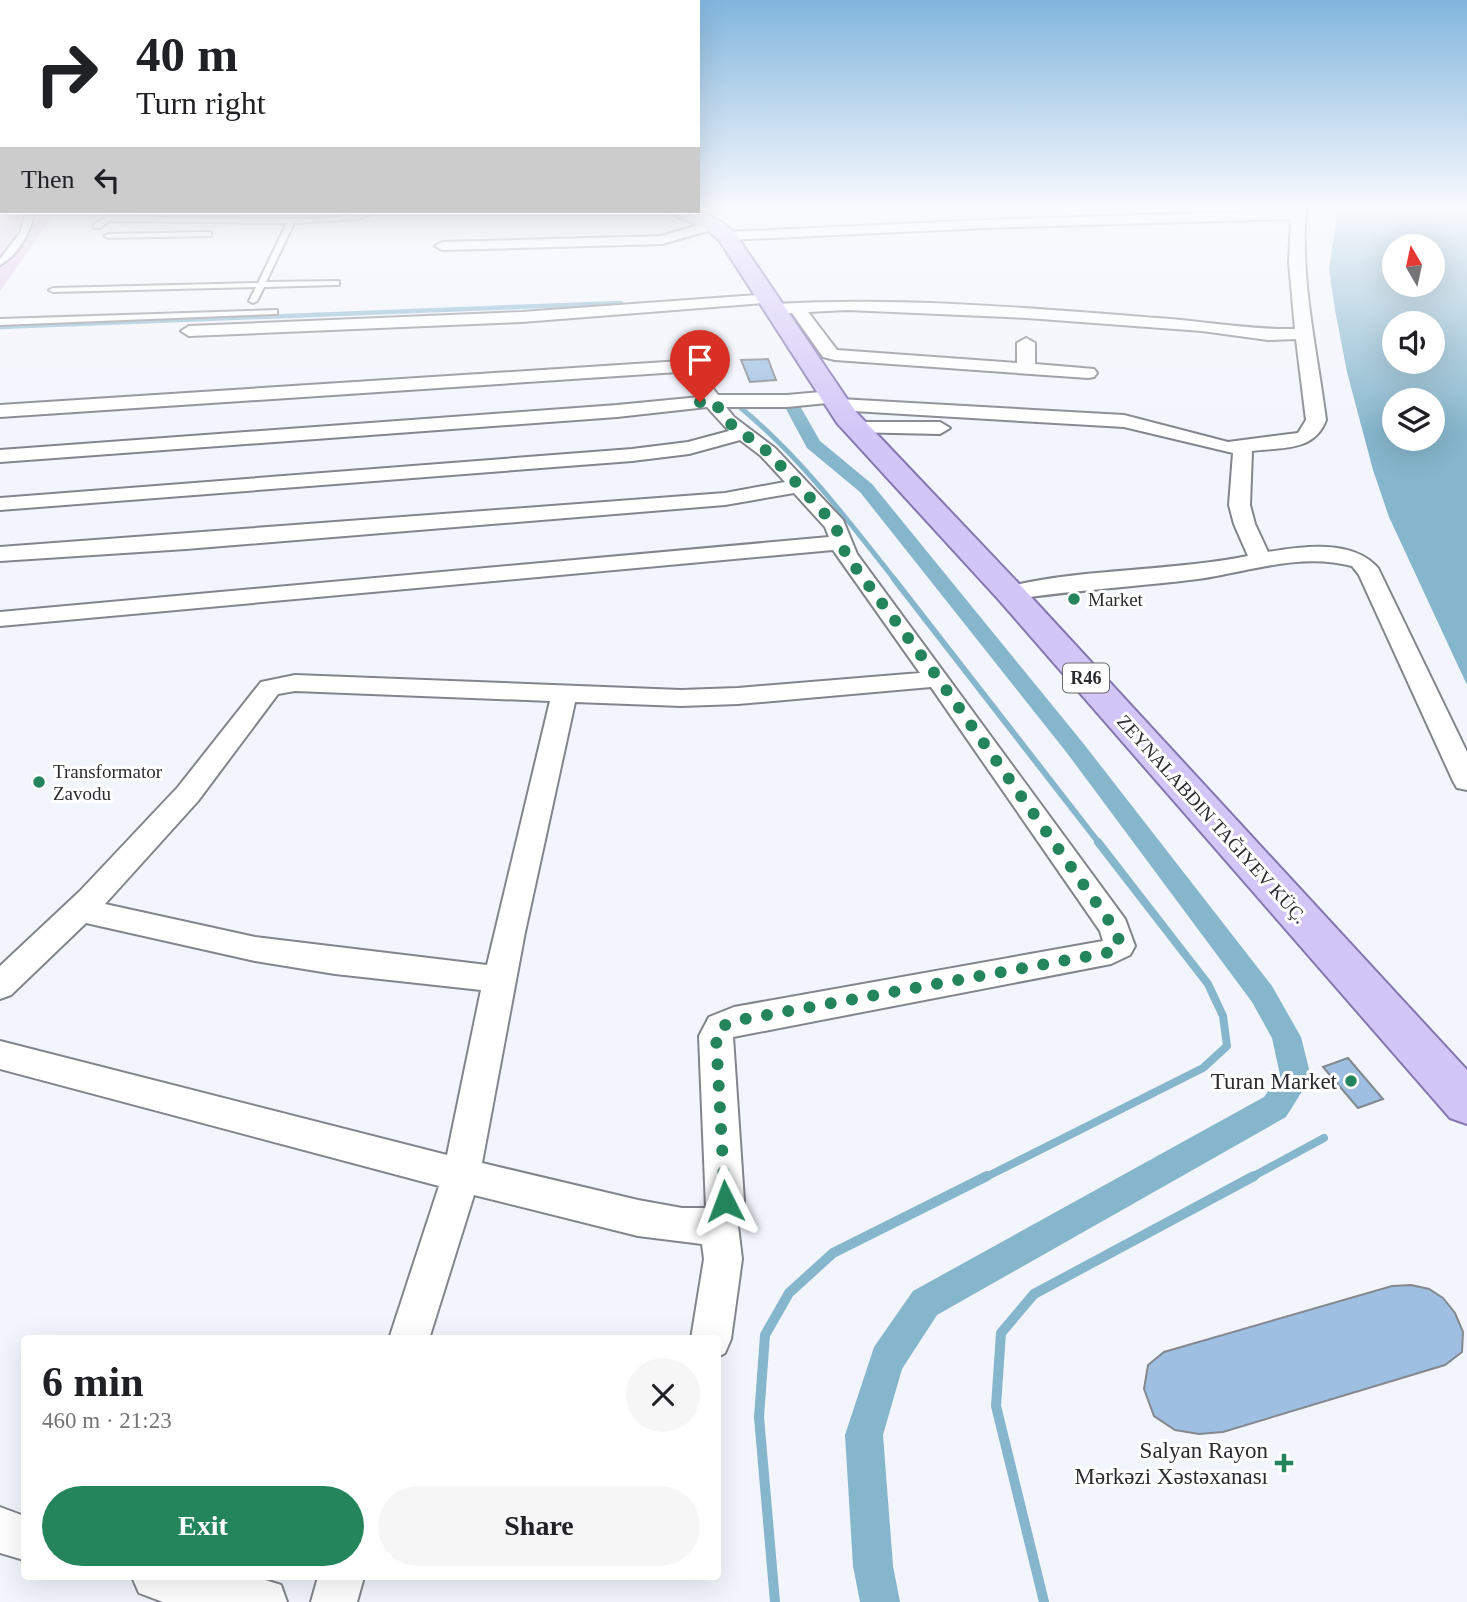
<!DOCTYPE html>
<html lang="en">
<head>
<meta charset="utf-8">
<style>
	:root { --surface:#fff; --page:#f6f6f6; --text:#202124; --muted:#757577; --accent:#24855d }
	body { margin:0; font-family:Georgia,serif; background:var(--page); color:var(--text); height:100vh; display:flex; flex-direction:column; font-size:26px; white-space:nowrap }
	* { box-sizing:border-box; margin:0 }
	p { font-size:23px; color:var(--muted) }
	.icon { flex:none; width:38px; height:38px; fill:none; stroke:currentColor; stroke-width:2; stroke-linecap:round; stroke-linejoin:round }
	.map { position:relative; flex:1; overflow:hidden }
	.panel { position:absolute; left:21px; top:1335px; width:700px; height:245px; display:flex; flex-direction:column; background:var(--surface); border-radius:7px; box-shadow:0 7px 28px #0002 }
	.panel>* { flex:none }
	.banner { position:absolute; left:0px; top:0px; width:700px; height:214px; box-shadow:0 7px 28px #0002; background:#fff; color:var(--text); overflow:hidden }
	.needle { width:46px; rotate:351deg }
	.buttons { position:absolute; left:1382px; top:234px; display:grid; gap:14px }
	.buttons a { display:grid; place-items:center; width:63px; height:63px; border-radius:50%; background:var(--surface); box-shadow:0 7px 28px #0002; font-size:35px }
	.pin { position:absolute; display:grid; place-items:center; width:60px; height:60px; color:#fff; margin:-72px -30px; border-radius:50% 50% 50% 0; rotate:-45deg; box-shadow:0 0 7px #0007 }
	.pin .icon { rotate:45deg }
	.me { position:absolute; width:77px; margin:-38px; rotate:357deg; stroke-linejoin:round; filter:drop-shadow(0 0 5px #0008) }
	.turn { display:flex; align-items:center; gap:24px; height:147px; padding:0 21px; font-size:32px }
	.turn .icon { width:91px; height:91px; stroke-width:2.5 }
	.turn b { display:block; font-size:49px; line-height:60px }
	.then { display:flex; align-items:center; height:66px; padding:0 21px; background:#0003; gap:14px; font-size:26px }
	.round { display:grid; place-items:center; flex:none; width:74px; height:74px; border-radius:37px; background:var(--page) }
	.summary { display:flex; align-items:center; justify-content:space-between; height:119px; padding:0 21px }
	h1 { font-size:42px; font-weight:700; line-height:52px }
	.cta { display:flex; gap:14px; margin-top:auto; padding:14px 21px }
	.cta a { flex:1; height:80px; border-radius:42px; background:var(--accent); color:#fff; font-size:28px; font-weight:700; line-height:80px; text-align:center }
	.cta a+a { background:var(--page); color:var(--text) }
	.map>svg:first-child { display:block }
	.green { fill:#dcc7e4 }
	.water { fill:#86b6cc; fill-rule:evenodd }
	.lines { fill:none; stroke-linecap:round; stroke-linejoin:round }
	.stream-far4 { stroke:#86b6cc; stroke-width:4.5 }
	.stream-far3 { stroke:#86b6cc; stroke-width:5 }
	.stream-far2 { stroke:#86b6cc; stroke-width:6 }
	.stream-far1 { stroke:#86b6cc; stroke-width:8 }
	.stream { stroke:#86b6cc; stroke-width:10 }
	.canal { fill:#86b6cc; fill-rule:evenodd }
	.building { fill:#9ebfe1; stroke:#84898f; stroke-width:2 }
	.lane-casing { stroke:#83858c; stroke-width:4 }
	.street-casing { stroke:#83858c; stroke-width:4 }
	.primary-casing { stroke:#8477ae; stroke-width:4 }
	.lane { fill:#fff; fill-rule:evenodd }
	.street { fill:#fff; fill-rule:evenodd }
	.primary { fill:#d2c6f7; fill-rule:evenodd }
	.route { stroke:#24855d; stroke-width:12; stroke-dasharray:0 21.6 }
	.poi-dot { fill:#24855d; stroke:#fff; stroke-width:2.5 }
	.labels { text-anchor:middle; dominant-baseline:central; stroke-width:6; stroke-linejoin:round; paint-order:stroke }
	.shield { fill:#fff; stroke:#6b6b6d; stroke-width:2 }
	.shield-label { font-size:18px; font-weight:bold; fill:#2b2c2f }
	.poi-label { font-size:19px; fill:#2b2c2f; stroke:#fff; text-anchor:start }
	.street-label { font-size:19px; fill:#2b2c2f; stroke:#fff }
	.near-poi-label { font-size:23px; fill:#2b2c2f; stroke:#fff; text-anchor:end }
</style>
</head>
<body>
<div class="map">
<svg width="1467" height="1602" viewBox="0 0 1467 1602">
	<rect width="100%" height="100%" fill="#f2f5fc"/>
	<path class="green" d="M0 210 56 212 0 291Z"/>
	<path class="water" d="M1338 210H1467V685L1389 517 1373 470 1347 372 1335 310 1329 269ZM1395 247H1433V285H1395ZM1395 324H1433V362H1395ZM1395 401H1433V439H1395Z"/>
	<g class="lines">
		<path class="stream-far4" d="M0 327 621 303"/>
		<path class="stream-far3" d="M741 408C801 458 847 519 895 580"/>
		<path class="stream-far2" d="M894 579 1099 843"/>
		<g class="stream-far1">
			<path d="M984 1178 1203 1068 1227 1046 1223 1016 1208 984 1098 842"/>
			<path d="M1250 1178 1324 1138"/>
		</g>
		<g class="stream">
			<path d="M775 1602 759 1417 765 1335 789 1293 833 1253 987 1176"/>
			<path d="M1044 1602 996 1406 1001 1333 1034 1294 1254 1176"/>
		</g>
		<path class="canal" d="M794 404 800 406 820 441 872 484 1083 743 1272 986 1301 1037 1311 1077 1286 1117 937 1315 902 1369 883 1435 893 1566 900 1602H860L853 1566 845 1435 874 1347 913 1291 1264 1097 1280 1075 1272 1038 1252 1002 1067 753 860 492 807 448 786 409Z"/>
	</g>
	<g class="building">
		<path d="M768 359 776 380 750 382 741 360Z"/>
		<path d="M1348 1058 1383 1099 1358 1108 1323 1067Z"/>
		<path d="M1411 1285 1429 1289 1443 1298 1455 1313 1463 1332 1462 1352 1445 1365 1223 1432 1199 1434 1175 1430 1154 1416 1144 1389 1148 1365 1164 1352 1392 1286Z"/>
	</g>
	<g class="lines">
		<g class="lane-casing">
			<g id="lane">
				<path d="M26 212H34C31 233 18 255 0 265V259L20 233Z"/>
				<path d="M367 212H377L358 219 294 223 266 282 339 281V285H336L264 287 257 301 253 303 249 301 256 287 53 292 49 290 53 288 258 283 287 223 109 221 100 228H94V224L107 217 289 219 330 218Z"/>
				<path d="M208 232H211V236L108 238 104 236 108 234Z"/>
				<path d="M277 310V314H274L0 325V319Z"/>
			</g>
		</g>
		<g class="street-casing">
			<g id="street">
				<path d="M1306 210C1300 282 1317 349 1326 420 1314 452 1282 447 1252 451L1250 505 1255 524 1268 552C1303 546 1353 539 1378 568L1467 752V790L1457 788 1453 781 1359 575 1352 566C1301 552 1248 572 1198 579 1135 587 1072 590 1010 600L1002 598 998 593 1002 588C1082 568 1167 572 1248 556L1234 524 1229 505 1233 453 1124 427 836 410 829 408 827 403 787 407H726L734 417 775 448 843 520 857 554 1125 919 1135 946 1130 955 1111 964 733 1037 744 1201 743 1215 738 1226 742 1259 731 1339 725 1353 718 1357V1339H691L704 1259 702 1244 638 1236 474 1195 429 1339H389L439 1186 0 1069V1041L447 1155 481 990 335 974 255 961 86 923 11 995 0 999V966L80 891 178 787 261 682 295 675 681 690 738 688 920 673 833 550 0 626V612L829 537 825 527 794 493 725 505 186 549 0 561V547L725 493 785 482 761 456 740 440 689 454 632 461 0 510V498L632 449 688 442 729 431 707 407 617 417 0 462V450L617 405 700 397 684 375 678 372 0 417V405L681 361 696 367 718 395H787L832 391 839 393 840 399 1124 415 1228 442 1298 433 1306 420 1296 339 1268 340 1202 331 1027 318 847 310 808 312 837 350 1017 363V343L1026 338 1035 343V364L1094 369 1097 373 1094 377 1088 378 835 360 823 357 792 313 777 314 769 309 777 304C903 297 1030 308 1157 318 1203 321 1249 330 1295 329L1289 262 1291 219 986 228 727 240 720 236 727 232 986 220ZM931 687 1100 931 1103 941 734 1007 709 1017 699 1036 706 1208H682L638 1200 482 1163 525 932 575 702 681 706 738 704ZM295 691 550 701 487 965 255 937 105 904 198 801 278 694Z"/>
				<path d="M713 221 718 222 720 225 718 228 662 244 442 250 435 246 442 242 661 236Z"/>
				<path d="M770 294 776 296 778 299 776 302 522 322 189 336 181 331 189 326 522 312Z"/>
				<path d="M855 422H940L950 428 940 434 848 432 845 428 848 424Z"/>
				<path d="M0 1507 24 1516V1560L0 1553Z"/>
				<path d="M132 1577H256L281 1585 287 1602H163L139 1593Z"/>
				<path d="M318 1577H364L357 1602H311Z"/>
			</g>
		</g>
		<g class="primary-casing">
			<path id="primary" d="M698 211 720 221 734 232 856 412 1021 586 1467 1070V1124L1450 1118 999 600 837 423 719 240 706 229 676 216 673 212Z"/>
		</g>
		<use href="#lane" class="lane"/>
		<use href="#street" class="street"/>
		<use href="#primary" class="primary"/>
	</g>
	<linearGradient id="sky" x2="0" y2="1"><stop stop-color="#81b5dd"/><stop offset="0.48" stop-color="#f9fafe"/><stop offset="1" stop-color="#f9fafe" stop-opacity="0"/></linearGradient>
	<rect width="1467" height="434" fill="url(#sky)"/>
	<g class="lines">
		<path class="route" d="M700 402 714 401 727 421 768 452 835 525 846 555 938 678 1114 928 1119 940V946L1111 952 734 1021 721 1027 716 1036 725 1201"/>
	</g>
	<g class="poi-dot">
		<circle cx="1074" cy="599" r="7"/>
		<circle cx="39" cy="782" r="7"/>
		<circle cx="1351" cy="1081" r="7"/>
		<path d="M1280.5 1452.5h7v7h7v7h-7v7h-7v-7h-7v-7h7z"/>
	</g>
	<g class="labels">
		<rect class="shield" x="1063" y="663.5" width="46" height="29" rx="5"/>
		<g class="shield-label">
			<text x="1086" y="678">R46</text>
		</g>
		<g class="poi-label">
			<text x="1088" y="599">Market</text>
			<text x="53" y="771">Transformator<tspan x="53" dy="22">Zavodu</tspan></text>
		</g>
		<g class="street-label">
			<text transform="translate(1212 819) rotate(48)">ZEYNALABDIN TAĞIYEV KÜÇ.</text>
		</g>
		<g class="near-poi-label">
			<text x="1337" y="1081">Turan Market</text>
			<text x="1268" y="1450">Salyan Rayon<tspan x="1268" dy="26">Mərkəzi Xəstəxanası</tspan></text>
		</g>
	</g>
</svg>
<div class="buttons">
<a><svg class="needle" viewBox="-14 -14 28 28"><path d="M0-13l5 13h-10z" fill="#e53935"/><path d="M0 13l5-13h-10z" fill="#757577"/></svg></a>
<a><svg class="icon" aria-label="sound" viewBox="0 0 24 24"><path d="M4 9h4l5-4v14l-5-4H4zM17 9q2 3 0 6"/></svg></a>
<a><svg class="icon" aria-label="layers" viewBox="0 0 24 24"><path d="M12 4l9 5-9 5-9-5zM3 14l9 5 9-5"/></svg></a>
</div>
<div class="pin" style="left:700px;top:402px;background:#d93025"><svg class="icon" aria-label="arrive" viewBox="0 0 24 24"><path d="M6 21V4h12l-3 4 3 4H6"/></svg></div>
<svg class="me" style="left:725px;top:1201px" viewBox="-20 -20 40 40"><path d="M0-17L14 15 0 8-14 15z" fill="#24855d" stroke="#fff" stroke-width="4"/></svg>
<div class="banner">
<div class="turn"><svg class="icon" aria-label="right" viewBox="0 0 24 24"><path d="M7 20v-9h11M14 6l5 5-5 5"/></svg><div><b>40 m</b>Turn right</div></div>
<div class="then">Then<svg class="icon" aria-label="left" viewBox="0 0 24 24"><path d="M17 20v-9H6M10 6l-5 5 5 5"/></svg></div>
</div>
<section class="panel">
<div class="summary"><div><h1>6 min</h1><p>460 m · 21:23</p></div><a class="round"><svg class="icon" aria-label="close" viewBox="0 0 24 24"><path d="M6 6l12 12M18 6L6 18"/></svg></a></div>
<div class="cta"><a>Exit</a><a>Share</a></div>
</section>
</div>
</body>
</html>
